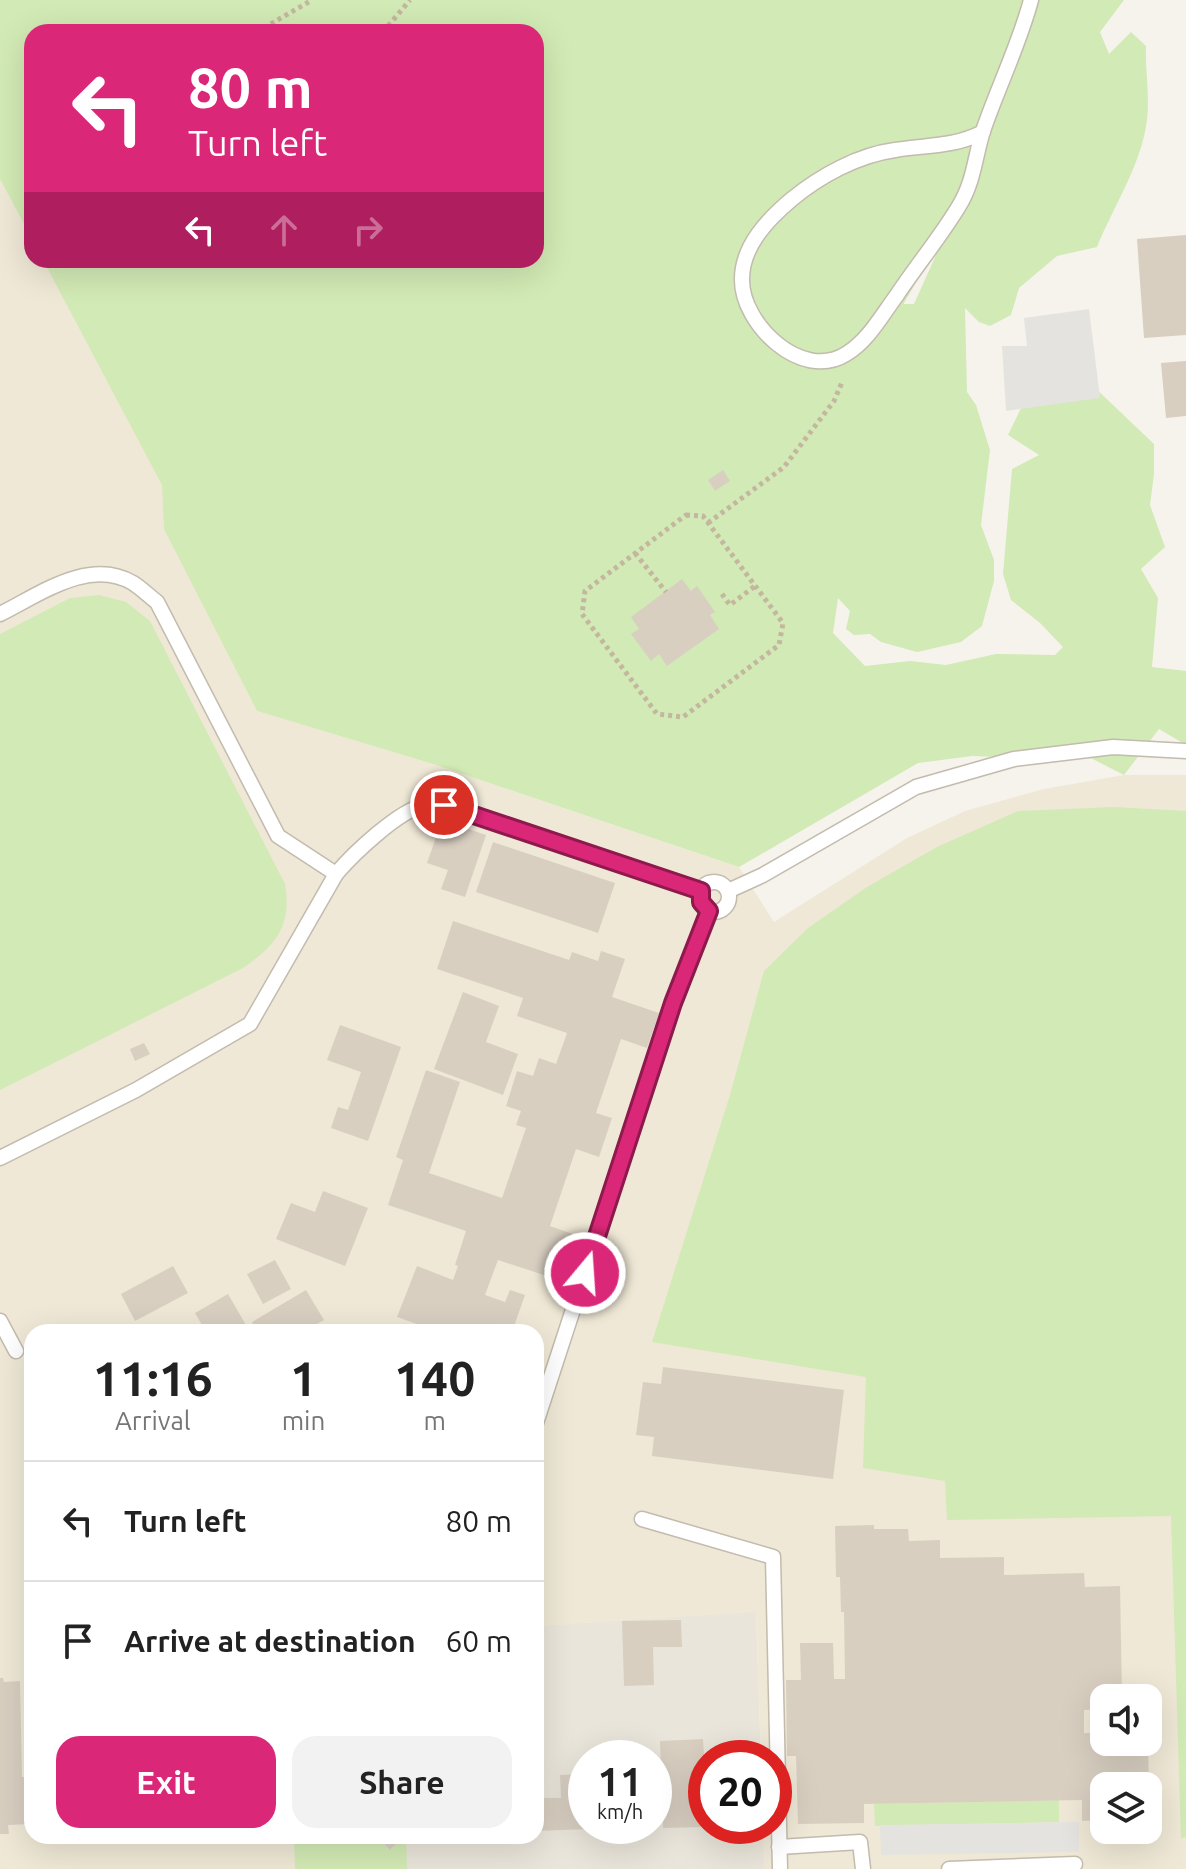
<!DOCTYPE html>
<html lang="en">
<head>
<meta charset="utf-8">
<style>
	:root { --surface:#fff; --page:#f2f2f2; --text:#222; --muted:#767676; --line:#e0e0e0; --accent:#db2777 }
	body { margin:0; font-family:Ubuntu,sans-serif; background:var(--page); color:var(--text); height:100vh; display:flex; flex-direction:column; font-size:30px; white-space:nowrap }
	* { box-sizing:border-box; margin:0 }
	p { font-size:26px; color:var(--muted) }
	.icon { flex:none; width:44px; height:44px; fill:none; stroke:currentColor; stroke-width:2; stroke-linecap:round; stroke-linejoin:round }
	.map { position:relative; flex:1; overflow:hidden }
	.panel { position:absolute; left:24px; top:1324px; width:520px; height:520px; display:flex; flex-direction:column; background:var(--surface); border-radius:24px; box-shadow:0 8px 32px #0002 }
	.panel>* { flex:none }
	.guide { position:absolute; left:24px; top:24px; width:520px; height:244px; border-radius:24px; box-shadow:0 8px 32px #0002; background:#db2777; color:#fff; overflow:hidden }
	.controls { position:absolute; left:1090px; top:1684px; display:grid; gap:16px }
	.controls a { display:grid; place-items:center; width:72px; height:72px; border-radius:16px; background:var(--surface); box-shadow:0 8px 32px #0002; font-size:40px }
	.speed { position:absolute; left:568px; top:1740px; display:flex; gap:16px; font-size:40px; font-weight:700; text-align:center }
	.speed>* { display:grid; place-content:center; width:104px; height:104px; border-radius:50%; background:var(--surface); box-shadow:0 8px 32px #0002; line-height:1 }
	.speed small { font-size:20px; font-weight:400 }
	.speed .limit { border:12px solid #d22; background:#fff; color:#111 }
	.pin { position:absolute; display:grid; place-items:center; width:68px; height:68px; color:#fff; margin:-34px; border:4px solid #fff; border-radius:50%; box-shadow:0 2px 8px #0007 }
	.me { position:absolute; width:88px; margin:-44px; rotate:18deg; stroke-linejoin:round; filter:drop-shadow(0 0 6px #0008) }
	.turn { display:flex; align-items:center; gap:28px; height:168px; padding:0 32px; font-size:36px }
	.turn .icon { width:104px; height:104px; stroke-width:2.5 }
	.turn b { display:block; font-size:56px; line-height:68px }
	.lanes { display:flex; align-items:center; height:76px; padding:0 32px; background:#0003; justify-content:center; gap:40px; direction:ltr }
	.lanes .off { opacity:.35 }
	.eta { display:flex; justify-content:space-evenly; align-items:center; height:136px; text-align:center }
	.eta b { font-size:48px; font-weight:700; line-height:56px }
	.primary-button { display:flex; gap:16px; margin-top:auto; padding:16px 32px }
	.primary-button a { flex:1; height:92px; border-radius:24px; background:var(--accent); color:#fff; font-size:32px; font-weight:700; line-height:92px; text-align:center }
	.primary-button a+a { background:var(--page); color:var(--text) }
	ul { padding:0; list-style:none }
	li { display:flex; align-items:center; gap:24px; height:120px; padding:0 32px; border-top:2px solid var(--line) }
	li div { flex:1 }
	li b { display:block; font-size:30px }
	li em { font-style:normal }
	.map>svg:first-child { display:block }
	.residential { fill:#eae5da; fill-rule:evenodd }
	.education { fill:#efe8d6; fill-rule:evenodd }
	.green { fill:#d2eab5; fill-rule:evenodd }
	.parking { fill:#e5e3e0 }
	.building { fill:#d8cfc1 }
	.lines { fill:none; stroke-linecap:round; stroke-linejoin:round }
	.lane-casing { stroke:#c2bbae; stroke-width:17 }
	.path { stroke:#c4b79f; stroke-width:5; stroke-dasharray:4 4; stroke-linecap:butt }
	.lane { stroke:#fff; stroke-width:14 }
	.route-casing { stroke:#8e194d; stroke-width:20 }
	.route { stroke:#db2777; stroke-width:14 }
</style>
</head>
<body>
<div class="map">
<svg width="1186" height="1869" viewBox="0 0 1186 1869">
	<rect width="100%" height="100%" fill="#f6f3ec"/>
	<path class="residential" d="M756 1611 761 1758H706V1826H763L765 1869H329L328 1836H536V1626ZM586 1758H654V1826H586Z"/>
	<path class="education" d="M0 179 32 239V260H43L163 485 165 529 257 711 433 764 739 867 774 922 907 838 965 811 1044 789 1124 775H1186V1869H765L763 1826H774V1758H761L756 1612 536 1626V1332H32V1836H328L329 1869H0ZM1104 1698H1148V1742H1104ZM1104 1786H1148V1830H1104Z"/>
	<g class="green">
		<path d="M0 0H1124L1100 32 1109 54 1131 32 1146 46C1145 70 1150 97 1147 120 1141 166 1114 205 1097 247L1057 256 1019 288 1011 315 990 326 979 322 965 308 967 392 976 405 990 450 981 525 994 560V581L982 626 961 642 917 652 881 642 870 634 854 635 846 629 850 611 838 598 833 633 865 666 910 661 946 665 996 654 1055 655 1063 647 1040 623 1011 600 1003 574 1012 469 1039 455 1008 435 1021 408 1092 385 1154 444V474L1150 505 1165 547 1141 569 1158 598 1152 667 1186 671V745L1159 729 1124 775 1079 752 1025 758 972 756 918 763 739 867 433 764 257 711 164 529 162 485 43 260H536V32H32V239L0 179ZM949 226 914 304H904V303Z"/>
		<path d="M99 595 126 602 150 621 285 884C292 926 276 945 243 968L0 1090V634L70 598Z"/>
		<path d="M1114 807 1186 811V1837L1181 1838 1171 1516 947 1520 945 1481 863 1468 866 1377 652 1342 730 1095 764 971 808 928 867 887 937 847 1018 811Z"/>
		<path d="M1059 1800V1822L875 1826 874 1804Z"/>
		<path d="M328 1836H376L390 1850 404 1836 406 1838 407 1869H295L294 1840 328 1839Z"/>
	</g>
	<g class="parking">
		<path d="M1089 309 1100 398 1006 411 1002 346H1027L1024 318Z"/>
		<path d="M1079 1822V1852L881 1855 880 1825Z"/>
	</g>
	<g class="building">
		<path d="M1186 235V335L1144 338 1137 239Z"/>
		<path d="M1186 361V416L1166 418 1161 363Z"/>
		<path d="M723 470 730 481 715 491 708 480Z"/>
		<path d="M682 579 691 591 697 586 715 612 710 615 719 629 667 666 659 654 651 661 631 634 639 629 631 617Z"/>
		<path d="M442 820 486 835 465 897 441 889 448 870 427 863Z"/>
		<path d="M493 842 615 883 598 933 476 892Z"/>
		<path d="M453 921 569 960 572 952 598 961 601 951 625 959 612 997 659 1013 647 1048 621 1039 596 1113 612 1118 599 1157 576 1149 550 1226 581 1237 565 1282 498 1260 485 1295 505 1302 510 1290 525 1295 512 1332H439L397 1317 417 1266 453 1280 458 1266 455 1265 466 1231 388 1205 403 1160 396 1157 426 1070 460 1082 429 1173 502 1198 526 1128 516 1125 521 1111 506 1106 517 1071 533 1076 539 1058 556 1064 567 1033 517 1016 523 998 437 969Z"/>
		<path d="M463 992 499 1006 486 1042 518 1054 503 1095 434 1069Z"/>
		<path d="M340 1025 401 1047 368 1141 331 1128 338 1107 348 1110 361 1072 327 1060Z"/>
		<path d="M144 1043 150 1054 135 1061 130 1049Z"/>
		<path d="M323 1191 368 1208 345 1266 276 1239 291 1203 315 1212Z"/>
		<path d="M275 1260 291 1289 263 1304 247 1274Z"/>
		<path d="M173 1266 188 1293 135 1321 121 1294Z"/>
		<path d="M306 1290 324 1320 303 1332H258L252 1322Z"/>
		<path d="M228 1294 250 1332H206L195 1313Z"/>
		<path d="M663 1367 844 1390 833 1479 652 1456 654 1437 636 1435 643 1382 661 1384Z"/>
		<path d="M874 1525V1529H908L909 1541 940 1540V1558L1004 1557V1575L1084 1573 1085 1587 1120 1586 1122 1698H1104V1709L1084 1710V1733H1091L1090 1743 1148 1742 1149 1786H1104V1820L1082 1821V1800L864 1804V1823L798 1824 796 1756H787L786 1680H801L800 1643H833L834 1679H845L844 1612H841L840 1577H836L835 1526Z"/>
		<path d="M681 1620 682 1647H653L654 1685 624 1686 622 1621Z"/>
		<path d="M0 1678H3L4 1682 20 1681 22 1777H32V1824L8 1825 9 1834H0Z"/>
		<path d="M703 1739 704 1755H730V1758H706V1827L663 1828 660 1741Z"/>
		<path d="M586 1774V1826H591V1829L536 1831V1798H561L560 1775Z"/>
		<path d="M376 1836H404L390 1850Z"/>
	</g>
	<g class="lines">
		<g class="lane-casing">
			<g id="lane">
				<path d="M983 132C955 147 926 145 895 150 858 155 820 176 792 199 768 219 742 246 742 279 741 323 801 382 846 354 868 341 882 315 897 295 917 265 941 236 959 206 974 182 975 156 983 131 998 87 1019 45 1031 0"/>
				<path d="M0 614C39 595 89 557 133 583 141 588 149 596 157 602L278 836 336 874C353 854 399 810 425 805 431 804 438 805 444 805L701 891"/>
				<circle cx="714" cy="897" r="15"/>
				<path d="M728 891 763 875 916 787 1014 759 1113 747 1186 751"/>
				<path d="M0 1158 136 1090 250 1024 336 874"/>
				<path d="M0 1321 16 1351"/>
				<path d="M536 1423 673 1003 709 911"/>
				<path d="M642 1519 773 1557 780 1869"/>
				<path d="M779 1847 860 1842 863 1869"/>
				<path d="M949 1869 1075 1864"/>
			</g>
		</g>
		<g class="path">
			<path d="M257 32 312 0"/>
			<path d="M383 32 410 0"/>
			<path d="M686 515 703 516 783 623 779 645 683 717 657 714 582 614 585 591Z"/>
			<path d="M708 523 784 467 834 401 843 380"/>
			<path d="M635 553 666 592"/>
			<path d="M722 594 730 605 755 586"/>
		</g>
		<use href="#lane" class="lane"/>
	</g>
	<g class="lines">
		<g class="route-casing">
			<path id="route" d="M444 805 701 891V902L709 911 673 1003 585 1273"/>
		</g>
		<use href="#route" class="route"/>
	</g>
</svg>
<div class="controls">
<a><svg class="icon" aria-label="sound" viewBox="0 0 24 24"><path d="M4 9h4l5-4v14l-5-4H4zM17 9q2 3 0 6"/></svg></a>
<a><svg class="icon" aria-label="layers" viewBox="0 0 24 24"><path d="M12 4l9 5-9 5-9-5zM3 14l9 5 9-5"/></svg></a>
</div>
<div class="speed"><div>11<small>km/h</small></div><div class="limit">20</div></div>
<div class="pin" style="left:444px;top:805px;background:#d93025"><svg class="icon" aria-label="arrive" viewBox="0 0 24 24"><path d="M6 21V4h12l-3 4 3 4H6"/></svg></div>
<svg class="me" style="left:585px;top:1273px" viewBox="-20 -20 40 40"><circle r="17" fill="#db2777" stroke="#fff" stroke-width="3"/><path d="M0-11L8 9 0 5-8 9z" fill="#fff"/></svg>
<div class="guide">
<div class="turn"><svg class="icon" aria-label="left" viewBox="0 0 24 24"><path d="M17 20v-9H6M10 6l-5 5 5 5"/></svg><div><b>80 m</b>Turn left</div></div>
<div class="lanes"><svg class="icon" aria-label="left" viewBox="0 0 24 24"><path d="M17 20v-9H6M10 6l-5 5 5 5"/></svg><svg class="icon off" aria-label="ahead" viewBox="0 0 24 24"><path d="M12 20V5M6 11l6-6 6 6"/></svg><svg class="icon off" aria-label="right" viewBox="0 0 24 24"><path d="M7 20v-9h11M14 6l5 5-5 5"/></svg></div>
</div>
<section class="panel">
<div class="eta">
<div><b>11:16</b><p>Arrival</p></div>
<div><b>1</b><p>min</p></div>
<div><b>140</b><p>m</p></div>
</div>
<ul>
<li><svg class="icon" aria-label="left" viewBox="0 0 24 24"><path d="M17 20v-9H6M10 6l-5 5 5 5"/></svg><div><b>Turn left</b></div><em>80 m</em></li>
<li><svg class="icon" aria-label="arrive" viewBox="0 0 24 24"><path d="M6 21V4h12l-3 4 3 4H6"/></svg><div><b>Arrive at destination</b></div><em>60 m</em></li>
</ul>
<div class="primary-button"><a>Exit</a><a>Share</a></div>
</section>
</div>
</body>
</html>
